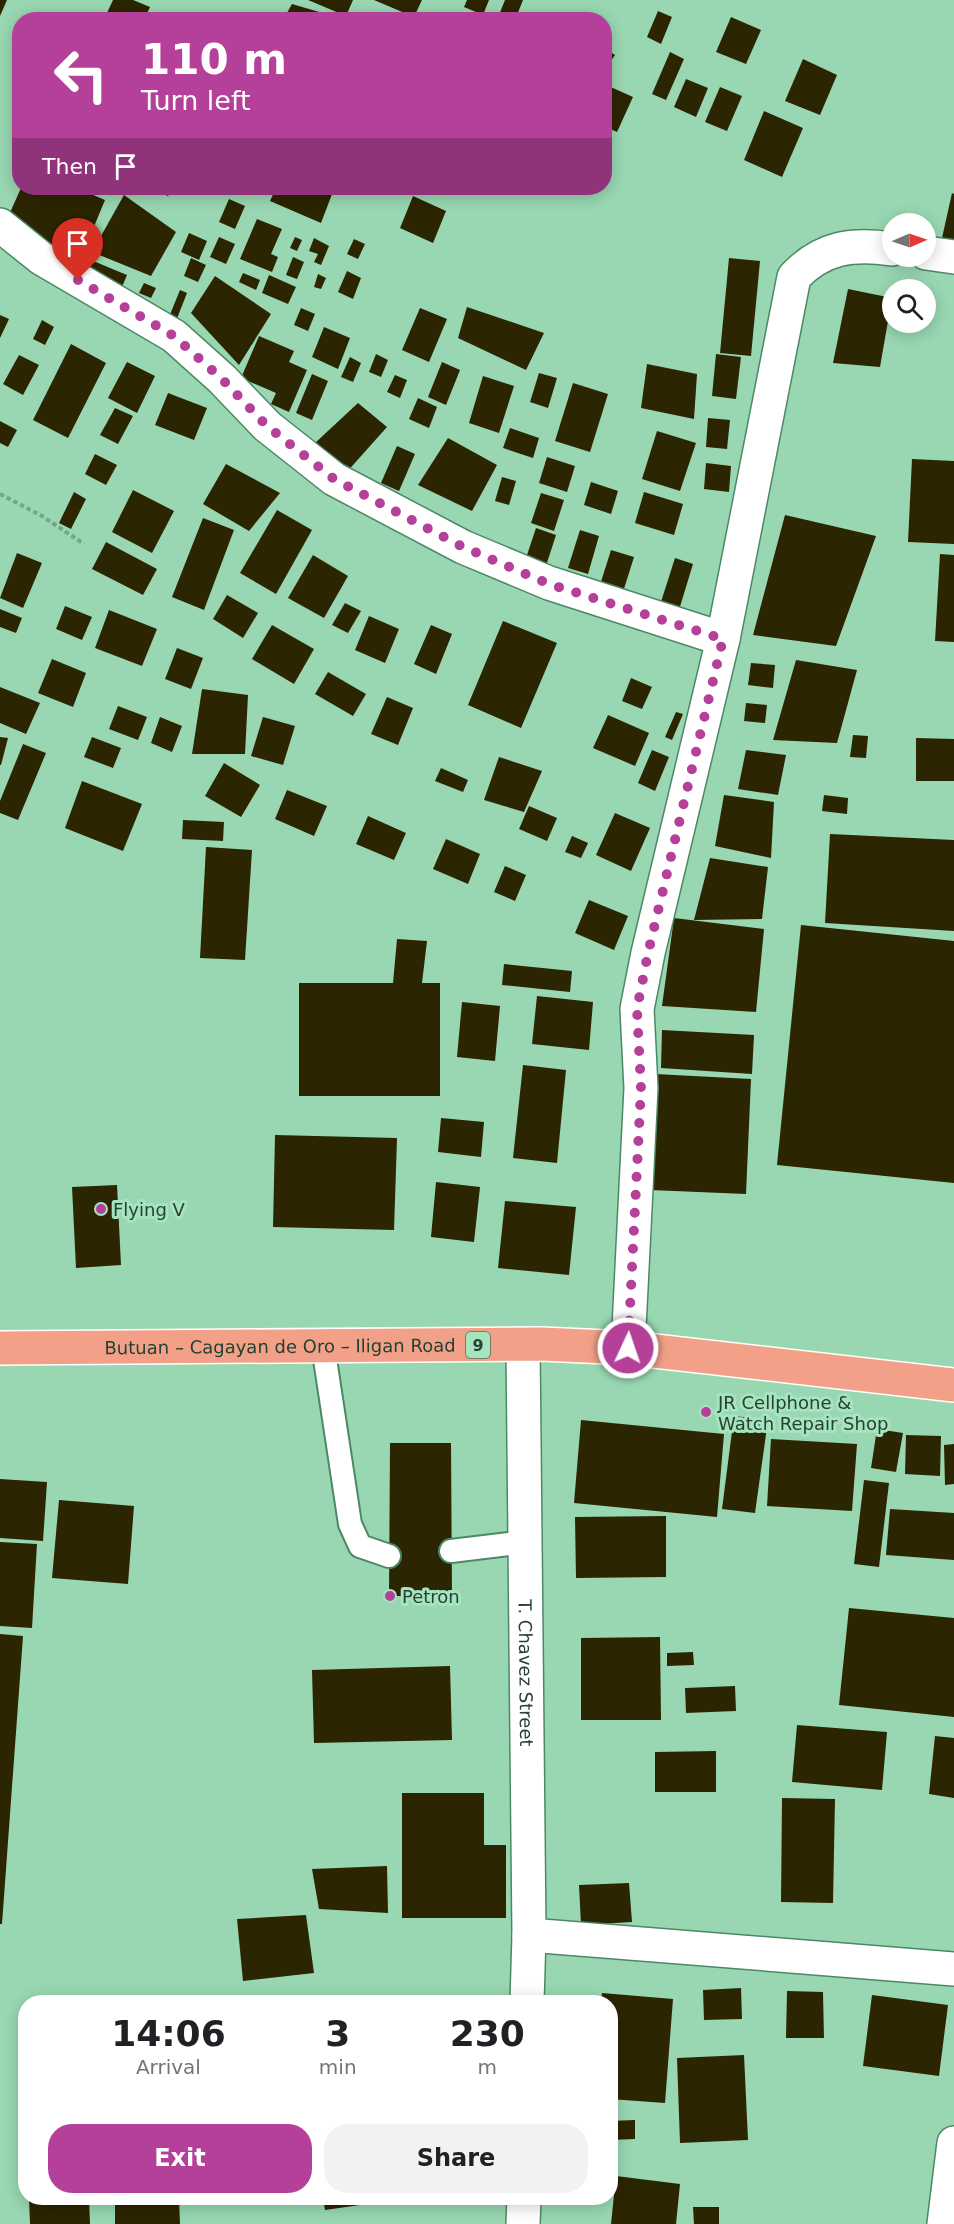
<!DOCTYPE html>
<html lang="en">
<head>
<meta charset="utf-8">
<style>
	:root { --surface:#fff; --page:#f2f2f2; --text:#202124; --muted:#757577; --accent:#b4409a }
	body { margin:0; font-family:"DejaVu Sans",sans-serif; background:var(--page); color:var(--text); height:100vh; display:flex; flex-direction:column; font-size:22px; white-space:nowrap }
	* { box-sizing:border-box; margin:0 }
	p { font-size:20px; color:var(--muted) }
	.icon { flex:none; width:33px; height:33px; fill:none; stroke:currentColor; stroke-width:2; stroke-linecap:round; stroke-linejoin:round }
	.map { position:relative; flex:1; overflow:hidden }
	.details { position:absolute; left:18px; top:1995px; width:600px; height:210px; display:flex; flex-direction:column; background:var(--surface); border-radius:24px; box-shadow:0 3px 15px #0003 }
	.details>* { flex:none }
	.guide { position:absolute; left:12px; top:12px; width:600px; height:183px; border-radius:24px; box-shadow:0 3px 15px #0003; background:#b4409a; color:#fff; overflow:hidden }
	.needle { width:39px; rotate:88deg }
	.fabs { position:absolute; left:882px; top:213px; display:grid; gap:12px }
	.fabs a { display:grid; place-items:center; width:54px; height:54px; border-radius:50%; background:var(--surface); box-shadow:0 3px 15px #0003; font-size:30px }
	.pin { position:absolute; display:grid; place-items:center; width:51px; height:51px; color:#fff; margin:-62px -26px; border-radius:50% 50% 50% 0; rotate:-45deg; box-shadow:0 0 6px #0007 }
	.pin .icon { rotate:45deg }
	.me { position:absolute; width:66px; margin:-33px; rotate:3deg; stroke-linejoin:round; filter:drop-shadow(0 0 4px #0008) }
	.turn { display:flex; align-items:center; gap:21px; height:126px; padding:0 30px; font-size:27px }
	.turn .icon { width:78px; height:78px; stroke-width:2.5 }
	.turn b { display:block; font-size:42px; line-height:51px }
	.then { display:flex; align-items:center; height:57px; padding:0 30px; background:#0003; gap:12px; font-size:22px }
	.eta { display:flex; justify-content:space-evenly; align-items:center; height:102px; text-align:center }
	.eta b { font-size:36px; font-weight:700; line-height:42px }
	.button { display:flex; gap:12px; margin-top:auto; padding:12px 30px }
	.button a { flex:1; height:69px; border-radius:24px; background:var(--accent); color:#fff; font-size:24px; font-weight:700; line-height:69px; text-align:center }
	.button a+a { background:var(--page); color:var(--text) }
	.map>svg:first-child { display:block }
	.building { fill:#2c2502 }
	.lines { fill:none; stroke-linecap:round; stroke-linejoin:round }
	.lane-casing { stroke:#4c8866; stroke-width:26 }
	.street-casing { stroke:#4c8866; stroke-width:36 }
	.highway-casing { stroke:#fff; stroke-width:36 }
	.path { stroke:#74a688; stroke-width:4; stroke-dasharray:4.5 3; stroke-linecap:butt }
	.lane { stroke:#fff; stroke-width:22 }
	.street { stroke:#fff; stroke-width:33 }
	.highway { stroke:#f2a188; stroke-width:33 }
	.route { stroke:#b4409a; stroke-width:10; stroke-dasharray:0 18 }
	.poi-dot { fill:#b4409a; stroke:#a5e4be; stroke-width:2 }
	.labels { text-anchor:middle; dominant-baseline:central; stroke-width:6; stroke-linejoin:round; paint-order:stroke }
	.shield { fill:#a5e4be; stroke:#4c715b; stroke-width:1.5 }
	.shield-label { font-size:16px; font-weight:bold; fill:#264031 }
	.poi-label { font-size:18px; fill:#264031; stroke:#a5e4be; text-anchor:start }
	.street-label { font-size:18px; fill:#264031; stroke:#a5e4be }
</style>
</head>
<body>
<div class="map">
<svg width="954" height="2224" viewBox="0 0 954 2224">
	<rect width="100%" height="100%" fill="#99d7b2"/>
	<g class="building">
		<path d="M0 0H7L0 16Z"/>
		<path d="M113 0H133L150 7 144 20H116L106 15Z"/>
		<path d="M308 0H353L346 16Z"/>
		<path d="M374 0H422L414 17Z"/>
		<path d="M467 0H489L483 15 464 7Z"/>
		<path d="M505 0H523L515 20H497Z"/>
		<path d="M292 4 343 19V20H283Z"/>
		<path d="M658 11 672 17 661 44 647 37Z"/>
		<path d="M180 12 197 20H177Z"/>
		<path d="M539 12 557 20H536Z"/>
		<path d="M731 17 761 30 746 64 716 52Z"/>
		<path d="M604 48 615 55 604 71Z"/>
		<path d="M670 52 684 59 666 100 652 94Z"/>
		<path d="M803 59 837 75 820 115 785 101Z"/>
		<path d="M686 79 708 88 696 117 674 107Z"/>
		<path d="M604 84 633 97 617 132 604 126Z"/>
		<path d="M720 87 742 96 727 131 705 122Z"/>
		<path d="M764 111 803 128 782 177 744 160Z"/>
		<path d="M21 188H77L105 200 81 258 4 226Z"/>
		<path d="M150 188H173L168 196Z"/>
		<path d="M276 188H331L334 189 321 223 270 201Z"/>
		<path d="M952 193 954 194V249L940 247Z"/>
		<path d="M124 195 176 232 151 276 92 252Z"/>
		<path d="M413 196 446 211 433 243 400 228Z"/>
		<path d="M229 199 245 206 235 229 219 222Z"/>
		<path d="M257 219 282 229 271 254 278 257 272 272 240 259Z"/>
		<path d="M189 233 207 241 199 260 181 252Z"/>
		<path d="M219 237 235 244 226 264 210 257Z"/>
		<path d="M295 237 302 240 297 251 290 248Z"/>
		<path d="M314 238 329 246 321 265 314 262 318 254 309 251Z"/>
		<path d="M354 239 365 244 358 259 347 254Z"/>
		<path d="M293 257 304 262 297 279 286 275Z"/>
		<path d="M86 258 127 275 119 294 78 276Z"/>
		<path d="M191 258 206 265 198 282 184 276Z"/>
		<path d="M729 258 760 261 751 356 720 353Z"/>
		<path d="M347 271 361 278 353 299 338 292Z"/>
		<path d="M243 273 260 280 256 290 239 282Z"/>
		<path d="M318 274 326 278 321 289 314 287Z"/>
		<path d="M269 275 296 287 288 304 262 293Z"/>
		<path d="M215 276 271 314 239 365 191 313Z"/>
		<path d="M144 283 156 288 151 298 139 293Z"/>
		<path d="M848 289 892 298 880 367 833 363Z"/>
		<path d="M180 290 187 293 176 321 169 317Z"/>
		<path d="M467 307 544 333 526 370 458 338Z"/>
		<path d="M301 308 315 314 308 331 294 325Z"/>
		<path d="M420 308 447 319 429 362 402 350Z"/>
		<path d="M0 315 9 319 0 338Z"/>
		<path d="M42 320 54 327 45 345 33 339Z"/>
		<path d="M324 327 350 338 338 369 312 357Z"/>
		<path d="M259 336 294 351 289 362 307 370 289 412 271 404 276 393 241 378Z"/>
		<path d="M71 344 106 363 68 438 33 420Z"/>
		<path d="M376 354 388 360 381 377 369 372Z"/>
		<path d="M716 354 741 357 736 399 712 396Z"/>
		<path d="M19 355 39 365 23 395 3 384Z"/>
		<path d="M350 357 361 363 353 382 341 377Z"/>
		<path d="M127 362 155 376 137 413 108 398Z"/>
		<path d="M442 362 460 370 446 405 428 397Z"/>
		<path d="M647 364 697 374 694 419 641 408Z"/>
		<path d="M539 373 557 378 548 408 530 402Z"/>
		<path d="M312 374 328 381 312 420 296 413Z"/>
		<path d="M395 375 407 380 400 398 387 392Z"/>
		<path d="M483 376 514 386 499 433 469 423Z"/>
		<path d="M573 383 608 394 590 452 555 441Z"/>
		<path d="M168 393 207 408 194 440 155 425Z"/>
		<path d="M418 398 437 407 429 428 409 419Z"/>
		<path d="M358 403 387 427 345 474 315 443Z"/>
		<path d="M115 408 133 416 118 444 100 435Z"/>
		<path d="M708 418 730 420 727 449 706 447Z"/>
		<path d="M0 421 17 430 8 447 0 443Z"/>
		<path d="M510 428 539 438 533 458 503 448Z"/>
		<path d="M657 431 696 443 680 491 642 479Z"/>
		<path d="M448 438 497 465 472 511 418 485Z"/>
		<path d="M397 446 415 454 399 491 381 483Z"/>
		<path d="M95 454 117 465 106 485 85 474Z"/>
		<path d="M547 457 575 466 567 492 539 483Z"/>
		<path d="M912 459 954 461V544L908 542Z"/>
		<path d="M706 463 731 466 729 492 704 489Z"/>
		<path d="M226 464 280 493 249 531 203 504Z"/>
		<path d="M502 477 516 481 509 505 495 501Z"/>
		<path d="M591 482 618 491 611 514 584 505Z"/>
		<path d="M133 490 174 511 152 553 112 532Z"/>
		<path d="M74 492 86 499 71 529 59 523Z"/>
		<path d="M644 492 683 504 674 535 635 523Z"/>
		<path d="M541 493 564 500 554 531 531 523Z"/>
		<path d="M277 510 312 530 276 594 240 573Z"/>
		<path d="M785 515 876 536 836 646 753 635Z"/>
		<path d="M203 518 234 530 204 610 172 597Z"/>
		<path d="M536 528 556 535 544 572 524 564Z"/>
		<path d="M580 530 599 536 588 574 568 568Z"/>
		<path d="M106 542 157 569 143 595 92 569Z"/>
		<path d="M611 550 634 557 623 592 600 585Z"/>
		<path d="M17 553 42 563 23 608 0 598Z"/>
		<path d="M940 554 954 555V642L935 641Z"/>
		<path d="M313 555 348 576 324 618 288 598Z"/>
		<path d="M675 558 693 564 679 610 660 605Z"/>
		<path d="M227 595 258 613 243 638 213 619Z"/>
		<path d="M345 603 361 611 348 633 332 625Z"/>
		<path d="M65 606 92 617 82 640 56 629Z"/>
		<path d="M0 609 22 618 16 633 0 627Z"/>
		<path d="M109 610 157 629 142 666 95 648Z"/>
		<path d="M369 616 399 629 385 663 355 650Z"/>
		<path d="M503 621 557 643 521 728 468 705Z"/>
		<path d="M272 625 314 649 294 684 252 659Z"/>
		<path d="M431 625 452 634 436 674 414 664Z"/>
		<path d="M177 648 203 658 191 689 165 679Z"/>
		<path d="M52 659 86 673 73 707 38 693Z"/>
		<path d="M796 660 857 670 837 743 773 740Z"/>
		<path d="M751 663 775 665 773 688 748 685Z"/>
		<path d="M328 672 366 694 353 716 315 694Z"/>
		<path d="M631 678 652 687 642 709 622 701Z"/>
		<path d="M0 687 40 703 26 734 0 723Z"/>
		<path d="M202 689 248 695 245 754H192Z"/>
		<path d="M387 697 413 708 398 745 371 734Z"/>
		<path d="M746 703 767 705 765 723 744 721Z"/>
		<path d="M118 706 147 717 138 740 109 729Z"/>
		<path d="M676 712 683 714 672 740 665 737Z"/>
		<path d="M608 715 649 733 635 766 593 748Z"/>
		<path d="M160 717 182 726 172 752 151 743Z"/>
		<path d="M263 717 295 726 283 765 251 756Z"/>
		<path d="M853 735 868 736 866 758 850 757Z"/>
		<path d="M0 737 8 738 1 765H0Z"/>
		<path d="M92 737 121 748 113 768 84 757Z"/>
		<path d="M916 738 954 739V781H916Z"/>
		<path d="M23 744 46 753 18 820 0 813V801Z"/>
		<path d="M652 750 669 757 655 791 638 783Z"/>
		<path d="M746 750 786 755 778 795 738 789Z"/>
		<path d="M499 757 542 771 524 812 484 800Z"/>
		<path d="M224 763 260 785 241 817 205 796Z"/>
		<path d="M441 768 468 780 463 792 435 781Z"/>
		<path d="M82 781 142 804 123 851 65 828Z"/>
		<path d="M287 790 327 806 314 836 275 819Z"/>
		<path d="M724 795 774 802 771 858 715 846Z"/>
		<path d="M824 795 848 798 847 814 822 811Z"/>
		<path d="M529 806 557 818 547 841 519 829Z"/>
		<path d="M615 813 650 828 631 871 596 855Z"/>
		<path d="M368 816 406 833 394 860 356 844Z"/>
		<path d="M183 820 224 822 223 841 182 839Z"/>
		<path d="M830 834 954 840V931L825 923Z"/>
		<path d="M572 836 588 843 581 858 565 852Z"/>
		<path d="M446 839 480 854 468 884 433 869Z"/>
		<path d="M206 847 252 850 245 960 200 958Z"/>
		<path d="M710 858 768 867 762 919 694 920Z"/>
		<path d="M505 866 526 875 515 901 494 892Z"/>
		<path d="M589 900 628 916 614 950 575 933Z"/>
		<path d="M674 918 764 929 756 1012 662 1006Z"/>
		<path d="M801 925 954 941V1183L777 1165Z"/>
		<path d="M397 939 427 941 422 983H440V1096H299V983H393Z"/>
		<path d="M504 964 572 971 570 992 502 985Z"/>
		<path d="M537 996 593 1002 589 1050 532 1044Z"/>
		<path d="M462 1002 500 1006 495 1061 457 1057Z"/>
		<path d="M662 1030 754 1035 752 1074 661 1068Z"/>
		<path d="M523 1065 566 1070 557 1163 513 1158Z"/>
		<path d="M655 1074 751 1079 746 1194 650 1190Z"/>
		<path d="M441 1118 484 1122 481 1157 438 1152Z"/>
		<path d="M275 1135 397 1138 394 1230 273 1227Z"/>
		<path d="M436 1182 480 1187 474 1242 431 1237Z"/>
		<path d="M117 1185 121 1265 76 1268 72 1187Z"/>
		<path d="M505 1201 576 1207 569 1275 498 1268Z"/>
		<path d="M734 1416 768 1420 755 1513 722 1509Z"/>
		<path d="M581 1420 724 1434 717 1517 574 1503Z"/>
		<path d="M877 1429 903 1433 896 1472 871 1468Z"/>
		<path d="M906 1435 941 1436 940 1476 905 1474Z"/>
		<path d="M771 1439 857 1444 852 1511 767 1506Z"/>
		<path d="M390 1443H451L452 1596H389Z"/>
		<path d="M954 1444V1484L945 1485 944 1445Z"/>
		<path d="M0 1479 47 1482 43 1541 0 1538Z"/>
		<path d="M864 1480 889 1483 879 1567 854 1564Z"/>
		<path d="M59 1500 134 1506 128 1584 52 1578Z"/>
		<path d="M890 1509 954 1513V1560L886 1555Z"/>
		<path d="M666 1516V1577L576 1578 575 1517Z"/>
		<path d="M0 1542 37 1544 32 1628 0 1626Z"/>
		<path d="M849 1608 954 1618V1717L839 1705Z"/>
		<path d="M0 1634 23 1636 2 1924H0Z"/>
		<path d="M660 1637 661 1720H581V1638Z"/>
		<path d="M693 1652 694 1665 667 1666V1653Z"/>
		<path d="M450 1666 452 1740 314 1743 312 1670Z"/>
		<path d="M735 1686 736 1711 686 1713 685 1688Z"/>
		<path d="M797 1725 887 1732 882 1790 792 1782Z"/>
		<path d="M935 1736 954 1738V1798L929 1794Z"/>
		<path d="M716 1751V1792H655V1752Z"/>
		<path d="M402 1793H484V1845H506V1918H402Z"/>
		<path d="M782 1798 835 1799 833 1903 781 1902Z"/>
		<path d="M387 1866 388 1913 319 1909 312 1869Z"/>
		<path d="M629 1883 632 1922 581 1925 579 1885Z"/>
		<path d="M306 1915 314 1973 243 1981 237 1919Z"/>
		<path d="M741 1988 742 2019 704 2020 703 1990Z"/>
		<path d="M787 1991 823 1992 824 2038H786Z"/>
		<path d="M602 1993 673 1999 665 2103 610 2099V2002H601Z"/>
		<path d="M872 1995 948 2005 939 2076 863 2066Z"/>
		<path d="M420 1999V2002H343V2000Z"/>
		<path d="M744 2055 748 2140 680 2143 677 2058Z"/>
		<path d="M635 2120V2139L610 2140V2121Z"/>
		<path d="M616 2176 680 2184 676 2224H611Z"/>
		<path d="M29 2198H89L90 2224H30Z"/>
		<path d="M115 2198H179L180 2224H115Z"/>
		<path d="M323 2198H387L388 2201 325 2210Z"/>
		<path d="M566 2198H587V2199L566 2200Z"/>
		<path d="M693 2207H719V2224H694Z"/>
	</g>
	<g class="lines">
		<g class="lane-casing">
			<g id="lane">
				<path d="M323 1346 350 1524 360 1546 389 1556"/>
				<path d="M451 1551 526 1542"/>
			</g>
		</g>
		<g class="street-casing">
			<g id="street">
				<path d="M0 225 41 258 174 336 222 379 267 426 334 479 463 547 549 583 723 639"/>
				<path d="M926 253 954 257"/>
				<path id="s1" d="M523 1345 529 1935 527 2002"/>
				<path d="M628 1348 641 1088 637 1009 648 953 723 639 794 277C822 247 853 243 892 249"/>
				<path d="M529 1935 954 1969"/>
				<path d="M523 2224 524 2198"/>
				<path d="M944 2224 954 2143"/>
			</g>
		</g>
		<g class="highway-casing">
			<g id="highway">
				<path id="s2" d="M0 1348 542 1344 628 1348 954 1385"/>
			</g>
		</g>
		<path class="path" d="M0 494 42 516 84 544"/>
		<use href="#lane" class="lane"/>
		<use href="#street" class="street"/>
		<use href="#highway" class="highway"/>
	</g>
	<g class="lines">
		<path class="route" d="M78 280 174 336 222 379 267 426 334 479 463 547 549 584 723 639 648 953 637 1009 641 1088 628 1348"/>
	</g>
	<g class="poi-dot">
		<circle cx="101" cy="1209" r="6"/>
		<circle cx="706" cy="1412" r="6"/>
		<circle cx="390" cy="1596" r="6"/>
	</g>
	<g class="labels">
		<rect class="shield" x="466" y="1332" width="24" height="26" rx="4.5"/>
		<g class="shield-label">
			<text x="478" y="1345">9</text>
		</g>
		<g class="poi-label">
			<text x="113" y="1209">Flying V</text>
			<text x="718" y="1402">JR Cellphone &amp;<tspan x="718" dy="21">Watch Repair Shop</tspan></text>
			<text x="402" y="1596">Petron</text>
		</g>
		<g class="street-label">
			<text stroke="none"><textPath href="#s2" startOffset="280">Butuan – Cagayan de Oro – Iligan Road</textPath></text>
			<text stroke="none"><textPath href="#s1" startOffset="328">T. Chavez Street</textPath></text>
		</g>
	</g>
</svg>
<div class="fabs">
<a><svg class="needle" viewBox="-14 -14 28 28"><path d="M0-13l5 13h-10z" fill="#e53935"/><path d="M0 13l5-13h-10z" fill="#757577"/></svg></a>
<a><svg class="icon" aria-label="search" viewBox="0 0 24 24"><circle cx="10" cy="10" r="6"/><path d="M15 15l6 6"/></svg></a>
</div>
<div class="pin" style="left:78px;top:280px;background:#d93025"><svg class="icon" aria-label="arrive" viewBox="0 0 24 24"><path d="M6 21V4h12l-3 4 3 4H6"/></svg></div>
<svg class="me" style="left:628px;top:1348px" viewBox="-20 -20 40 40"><circle r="17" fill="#b4409a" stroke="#fff" stroke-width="3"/><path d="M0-11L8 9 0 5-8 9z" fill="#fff"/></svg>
<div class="guide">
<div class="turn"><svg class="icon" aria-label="left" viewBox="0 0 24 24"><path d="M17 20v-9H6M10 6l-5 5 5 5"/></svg><div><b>110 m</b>Turn left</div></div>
<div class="then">Then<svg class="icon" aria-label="arrive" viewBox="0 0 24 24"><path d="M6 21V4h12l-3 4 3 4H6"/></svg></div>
</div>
<section class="details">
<div class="eta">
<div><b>14:06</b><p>Arrival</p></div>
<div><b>3</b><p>min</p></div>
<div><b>230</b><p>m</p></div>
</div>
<div class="button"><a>Exit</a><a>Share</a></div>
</section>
</div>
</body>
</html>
